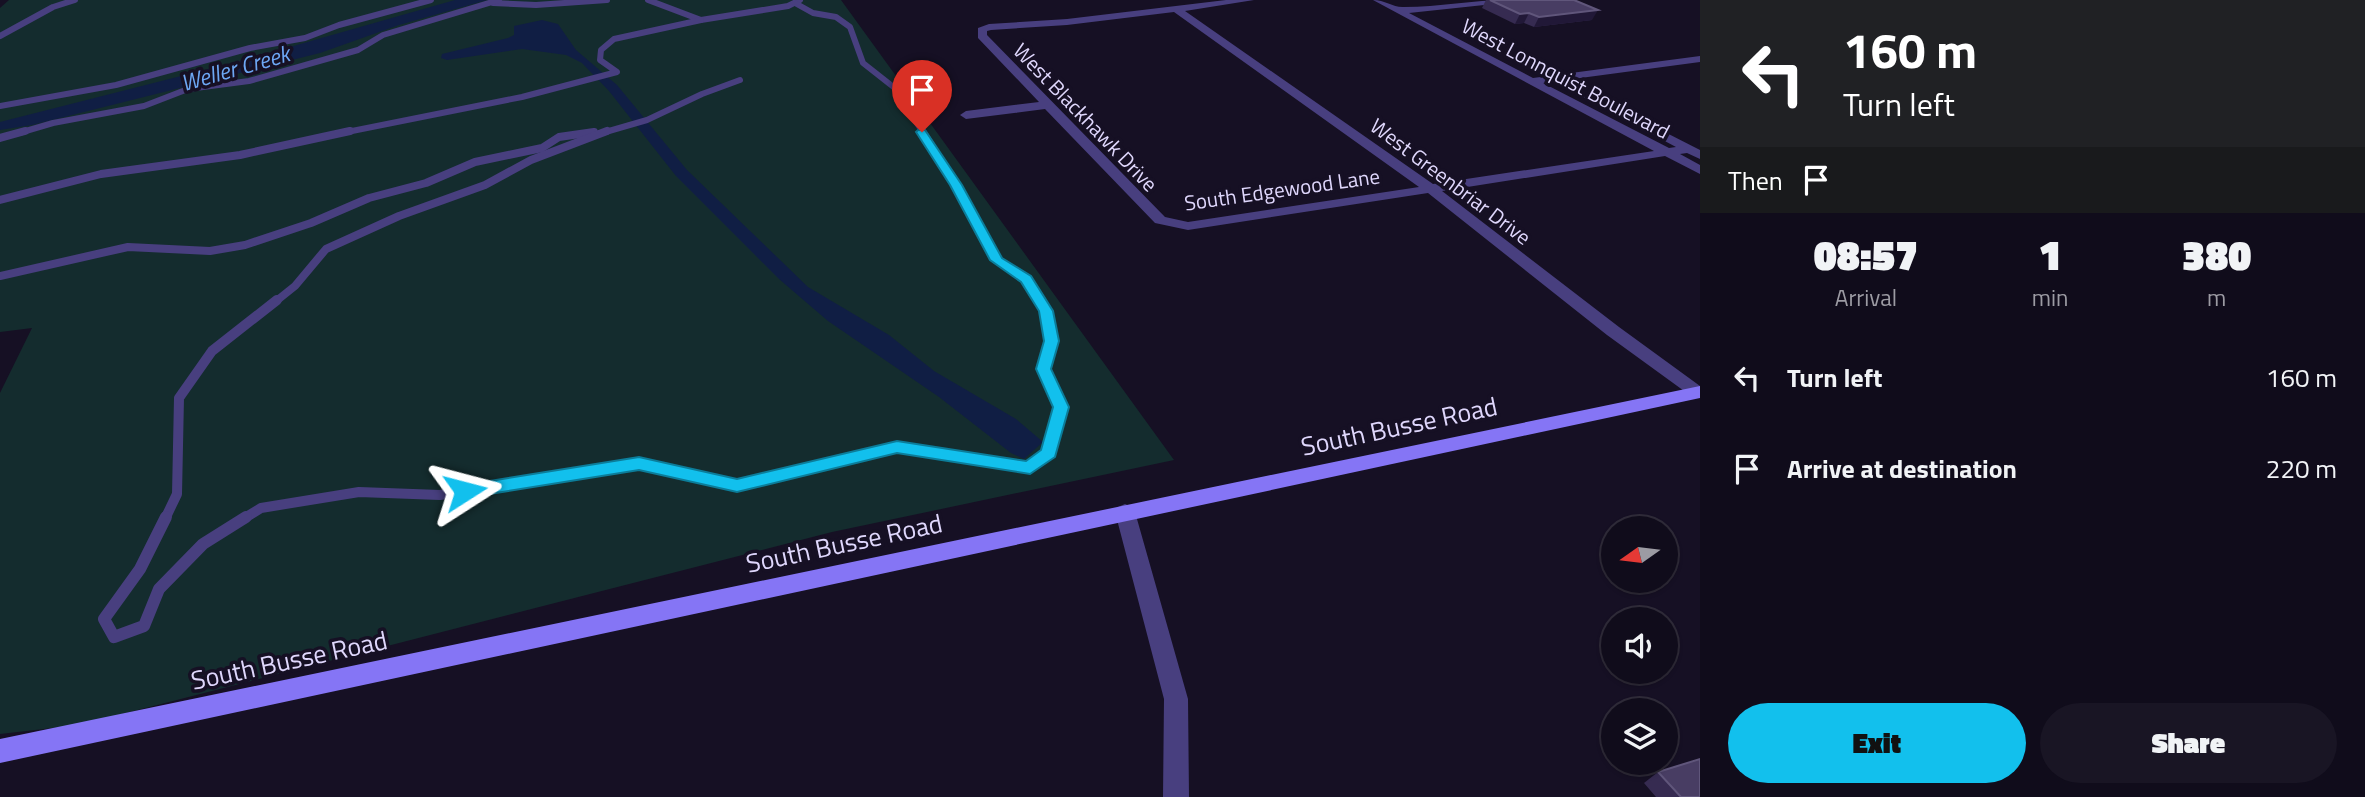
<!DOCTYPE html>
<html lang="en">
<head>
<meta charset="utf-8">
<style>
	:root { --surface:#100c1b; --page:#191524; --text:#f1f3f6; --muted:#9c9ba3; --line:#302c3a; --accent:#12c0ed }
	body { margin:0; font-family:"Titillium Web",sans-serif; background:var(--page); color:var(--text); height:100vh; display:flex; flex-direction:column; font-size:26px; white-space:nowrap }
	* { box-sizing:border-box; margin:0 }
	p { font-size:23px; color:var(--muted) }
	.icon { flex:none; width:38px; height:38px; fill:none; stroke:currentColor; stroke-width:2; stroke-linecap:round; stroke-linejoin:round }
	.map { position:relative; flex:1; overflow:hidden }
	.drawer { display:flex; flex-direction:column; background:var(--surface); width:665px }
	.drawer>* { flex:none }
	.top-card { background:#202124; color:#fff; overflow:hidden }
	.needle { width:46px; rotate:256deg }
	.fabs { position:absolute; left:1601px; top:516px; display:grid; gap:14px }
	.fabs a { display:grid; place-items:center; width:77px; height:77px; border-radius:50%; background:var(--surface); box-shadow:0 2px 5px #0004,0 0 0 2px var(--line); font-size:35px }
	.pin { position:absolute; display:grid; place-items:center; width:60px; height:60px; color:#fff; margin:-72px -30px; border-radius:50% 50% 50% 0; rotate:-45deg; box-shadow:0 0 7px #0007 }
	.pin .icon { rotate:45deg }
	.me { position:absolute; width:77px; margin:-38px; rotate:81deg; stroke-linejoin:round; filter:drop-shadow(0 0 5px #0008) }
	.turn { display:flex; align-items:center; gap:24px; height:147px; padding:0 28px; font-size:32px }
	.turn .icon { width:91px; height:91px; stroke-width:2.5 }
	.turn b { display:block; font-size:49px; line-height:60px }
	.then { display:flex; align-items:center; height:66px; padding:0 28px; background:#0003; gap:14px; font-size:26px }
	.eta { display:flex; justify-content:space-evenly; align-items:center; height:119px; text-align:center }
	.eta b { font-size:42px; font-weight:800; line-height:49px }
	.button { display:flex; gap:14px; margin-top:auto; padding:14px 28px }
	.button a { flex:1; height:80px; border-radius:42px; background:var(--accent); color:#111; font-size:28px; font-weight:800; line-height:80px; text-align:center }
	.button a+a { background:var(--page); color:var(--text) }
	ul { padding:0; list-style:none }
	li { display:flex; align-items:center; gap:21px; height:91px; padding:0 28px }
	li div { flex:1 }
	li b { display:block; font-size:26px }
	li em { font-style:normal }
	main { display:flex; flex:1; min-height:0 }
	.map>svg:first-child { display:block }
	.green { fill:#142c2e }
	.water { fill:#101e44 }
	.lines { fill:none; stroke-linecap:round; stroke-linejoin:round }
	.service-far3 { stroke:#483f7f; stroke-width:6 }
	.service-far2 { stroke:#483f7f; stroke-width:8 }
	.service-far1 { stroke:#483f7f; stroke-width:10 }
	.service { stroke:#483f7f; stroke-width:12 }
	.minor { fill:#483f7f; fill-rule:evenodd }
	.secondary { fill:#8575f5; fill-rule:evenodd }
	.wall { fill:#362b51 }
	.shaded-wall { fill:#211837 }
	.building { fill:#483d63; stroke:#60567b; stroke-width:2 }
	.route { fill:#12c0ed; stroke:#0c7d9a; stroke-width:2 }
	.labels { text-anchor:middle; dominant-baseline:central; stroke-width:7; stroke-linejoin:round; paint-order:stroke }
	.far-street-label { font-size:21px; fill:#dfd7fc; stroke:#161024 }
	.far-water-label { font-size:23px; font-style:italic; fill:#6da7f4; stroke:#161024 }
	.street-label { font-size:26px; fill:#dfd7fc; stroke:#161024 }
</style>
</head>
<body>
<main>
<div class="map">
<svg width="1700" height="797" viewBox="0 0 1700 797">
	<rect width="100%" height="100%" fill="#161024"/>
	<path class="green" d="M9 0H841L1174 460 832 532 79 725 0 734V393L32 328 0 332V8Z"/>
	<g class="water">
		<path d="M455 0H487L399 25 320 53 32 125 0 130V122L248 59Z"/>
		<path d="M542 20 558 24 576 50 617 85 687 170 808 287 889 335 934 371 1016 419 1043 442 1024 459 1011 453 939 397 828 321 779 279 676 176 609 91 582 63 566 55 522 49 447 60 441 58 442 54 508 38 514 35V26Z"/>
	</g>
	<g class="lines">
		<g class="service-far3">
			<path d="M648 0 701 20 788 6 800 0"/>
			<path d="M493 3 536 5 607 0"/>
			<path d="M795 3 813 13 836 17 850 27 863 63 896 89 923 133"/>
			<path d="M0 36 53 7 75 0"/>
			<path d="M0 106 116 85 250 48 305 38 339 25 431 0"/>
			<path d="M19 133 53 123 144 106 188 89 249 81 358 50 383 35 499 0"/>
			<path d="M342 133 522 97 617 72 600 60 601 50 614 39 701 20"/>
			<path d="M590 133 594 132"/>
			<path d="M602 133 647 120 702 94 740 80"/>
		</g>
		<g class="service-far2">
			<path d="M922 131 956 185 997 260 1026 279 1040 302"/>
			<path d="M0 138 25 131"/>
			<path d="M0 200 101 174 240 155 350 131"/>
			<path d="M0 276 128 247 210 251 245 245 311 223 369 198 426 183 475 162 542 148 559 137 594 132"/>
			<path d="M275 302 295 286 326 249 399 216 485 185 531 160 607 131"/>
		</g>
		<g class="service-far1">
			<path d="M165 519 177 494 179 398 212 351 277 300"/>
			<path d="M243 519 261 508 359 492 440 495 639 464 737 485 897 447 1029 468 1049 453 1061 407 1043 369C1050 344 1053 323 1039 300"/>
		</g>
		<path class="service" d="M166 517 140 569 104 619 114 637 144 626 159 589 203 544 246 517"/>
		<g class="minor">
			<path d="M1226 0H1254L1185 11 1433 184 1654 151 1373 0C1385 0 1394 8 1404 7 1439 7 1473 0 1508 0L1503 3 1409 13 1533 78 1700 56V62L1543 83 1669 148 1676 147 1582 97 1592 95 1700 150V159L1687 153 1680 154 1700 165V174L1665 156 1442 191 1619 327 1700 386V397L1691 396 1607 335 1428 193 1188 230 1155 223 1045 109 966 119 960 115 966 111 1039 102 978 38V28L989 24 1067 19ZM1174 12 1419 187 1188 222 1165 217 987 35V31L991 30 1067 25Z"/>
			<path d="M1125 504 1132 507 1135 512 1188 699 1189 797H1163L1164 699 1115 512 1118 507Z"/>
		</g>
		<path class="secondary" d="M1700 386V398L0 763V739Z"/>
	</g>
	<g class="wall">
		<path d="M1486 0H1574L1592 20 1534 27 1524 23 1515 24 1482 8Z"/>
		<path d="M1658 772 1700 797H1656L1644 783Z"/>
	</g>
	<g class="shaded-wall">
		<path d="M1598 10 1592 20 1534 27 1539 17Z"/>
		<path d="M1529 13 1524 23 1515 24 1520 14Z"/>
	</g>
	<g class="building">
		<path d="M1490 0H1574L1598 10 1539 17 1529 13 1520 14Z"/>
		<path d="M1700 759V797H1681L1658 772Z"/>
	</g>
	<path class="route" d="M918 130H925L962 185 1002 258 1031 276 1053 311 1059 341 1051 369 1069 407 1055 457 1030 474 897 453 737 492 639 470 465 498 459 496 456 491 459 487 465 485 639 457 737 479 897 441 1026 461 1041 450 1053 407 1036 369 1044 341 1039 311 1021 282 990 260 950 185 916 132Z"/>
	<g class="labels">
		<g class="far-street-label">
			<text transform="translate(1566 78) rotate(28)">West Lonnquist Boulevard</text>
			<text transform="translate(1086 117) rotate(46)">West Blackhawk Drive</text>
			<text transform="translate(1451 181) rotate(37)">West Greenbriar Drive</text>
			<text transform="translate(1282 189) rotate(-8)">South Edgewood Lane</text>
		</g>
		<g class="far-water-label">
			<text transform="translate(235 68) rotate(-16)">Weller Creek</text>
		</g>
		<g class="street-label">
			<text transform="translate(1399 426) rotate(-12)">South Busse Road</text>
			<text transform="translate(844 543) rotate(-12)">South Busse Road</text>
			<text transform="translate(289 660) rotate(-12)">South Busse Road</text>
		</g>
	</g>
</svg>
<div class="fabs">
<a><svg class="needle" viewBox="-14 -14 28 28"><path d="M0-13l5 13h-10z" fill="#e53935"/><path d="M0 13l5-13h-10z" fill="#9c9ba3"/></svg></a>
<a><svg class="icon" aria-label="sound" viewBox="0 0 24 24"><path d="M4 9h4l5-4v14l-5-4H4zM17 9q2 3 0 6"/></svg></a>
<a><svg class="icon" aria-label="layers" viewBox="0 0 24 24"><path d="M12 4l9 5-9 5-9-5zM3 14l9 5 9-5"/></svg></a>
</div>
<div class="pin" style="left:922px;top:132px;background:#d93025"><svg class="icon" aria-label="arrive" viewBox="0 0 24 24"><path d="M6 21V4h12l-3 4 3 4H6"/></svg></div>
<svg class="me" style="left:465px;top:491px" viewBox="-20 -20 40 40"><path d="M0-17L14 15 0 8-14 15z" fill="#12c0ed" stroke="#fff" stroke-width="4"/></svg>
</div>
<section class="drawer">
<div class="top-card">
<div class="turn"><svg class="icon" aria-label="left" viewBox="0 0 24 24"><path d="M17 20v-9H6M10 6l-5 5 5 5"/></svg><div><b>160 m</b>Turn left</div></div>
<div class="then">Then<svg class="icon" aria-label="arrive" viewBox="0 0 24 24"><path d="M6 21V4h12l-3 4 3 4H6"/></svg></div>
</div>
<div class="eta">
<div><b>08:57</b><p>Arrival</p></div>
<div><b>1</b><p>min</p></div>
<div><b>380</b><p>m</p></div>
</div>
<ul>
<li><svg class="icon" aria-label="left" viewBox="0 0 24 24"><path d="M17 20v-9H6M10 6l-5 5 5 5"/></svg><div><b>Turn left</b></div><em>160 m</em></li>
<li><svg class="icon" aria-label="arrive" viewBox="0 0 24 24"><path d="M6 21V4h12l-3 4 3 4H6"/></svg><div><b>Arrive at destination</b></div><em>220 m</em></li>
</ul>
<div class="button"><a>Exit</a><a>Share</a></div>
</section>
</main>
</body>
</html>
